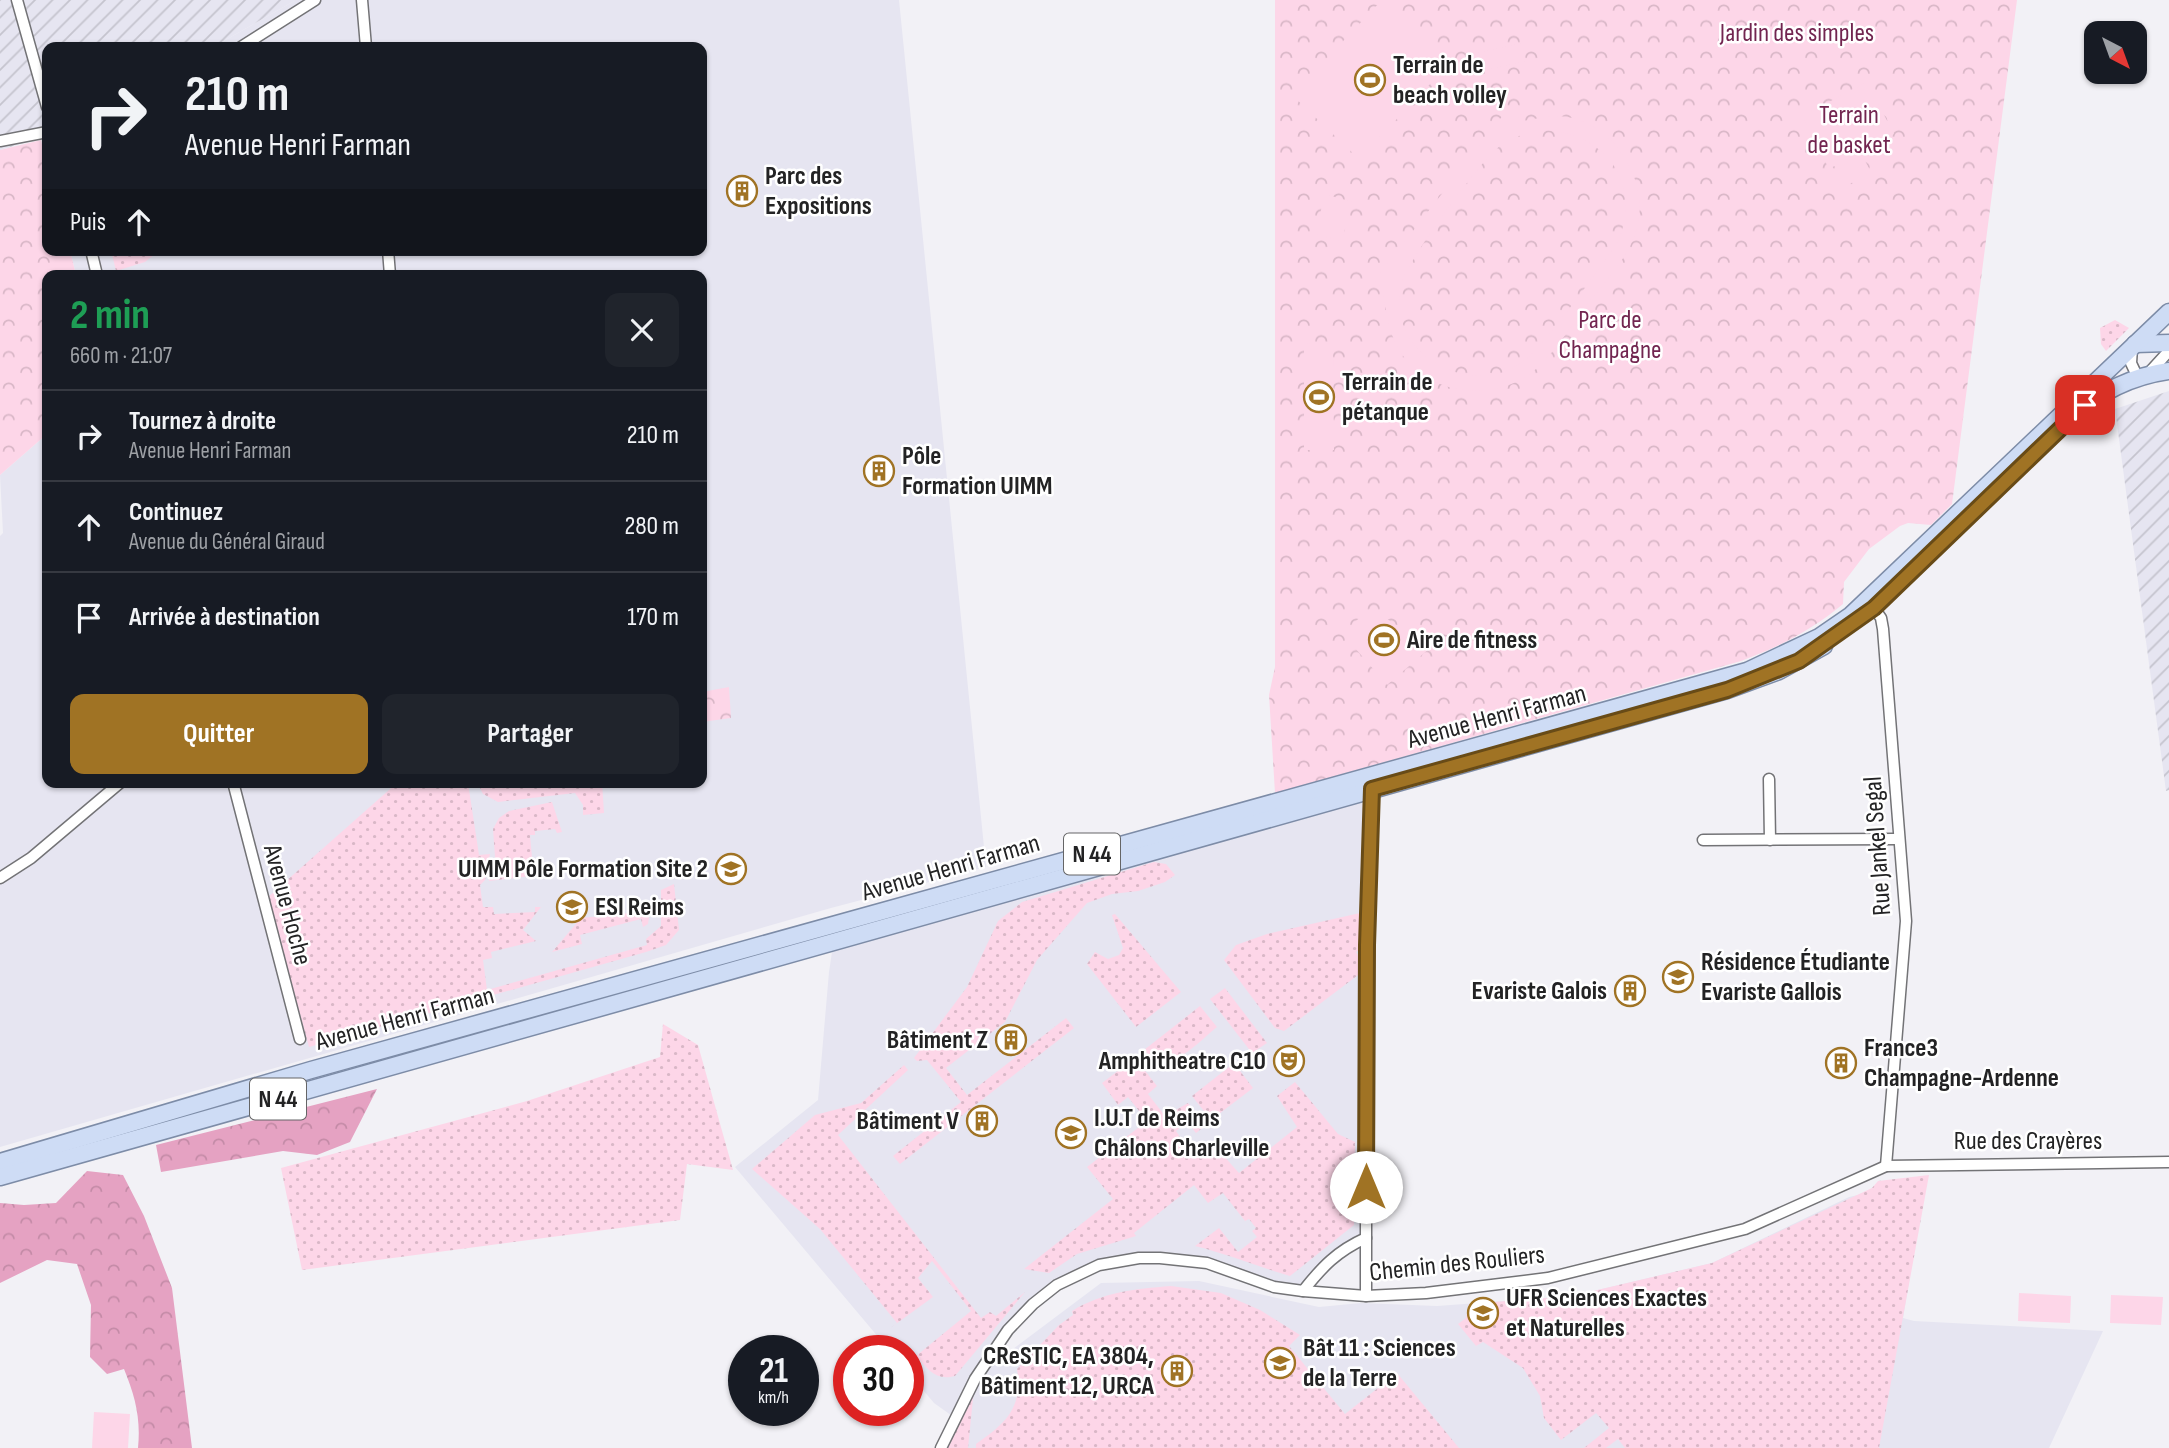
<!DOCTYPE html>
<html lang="fr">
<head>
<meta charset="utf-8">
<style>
	:root { --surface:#171b24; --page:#20242c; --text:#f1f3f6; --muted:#9ea1a6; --line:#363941; --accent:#a07324 }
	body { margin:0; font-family:"Sofia Sans Condensed",sans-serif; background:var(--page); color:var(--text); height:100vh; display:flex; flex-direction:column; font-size:26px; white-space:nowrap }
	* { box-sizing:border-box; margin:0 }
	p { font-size:23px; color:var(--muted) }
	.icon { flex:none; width:38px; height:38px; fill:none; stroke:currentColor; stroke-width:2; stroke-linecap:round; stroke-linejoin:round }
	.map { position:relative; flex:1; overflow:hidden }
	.sheet { position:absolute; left:42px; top:270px; width:665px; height:518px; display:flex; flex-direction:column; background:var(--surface); border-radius:14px; box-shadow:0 2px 5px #0004 }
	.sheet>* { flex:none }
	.hud { position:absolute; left:42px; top:42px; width:665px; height:214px; border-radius:14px; box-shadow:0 2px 5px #0004; background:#171b24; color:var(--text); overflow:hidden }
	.needle { width:46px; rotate:139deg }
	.controls { position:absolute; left:2084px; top:21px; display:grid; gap:14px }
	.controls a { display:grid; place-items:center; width:63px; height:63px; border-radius:14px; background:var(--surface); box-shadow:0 2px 5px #0004; font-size:35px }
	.speed { position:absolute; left:728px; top:1335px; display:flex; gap:14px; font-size:35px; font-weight:700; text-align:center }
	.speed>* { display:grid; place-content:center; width:91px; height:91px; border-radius:50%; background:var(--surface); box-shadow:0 2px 5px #0004; line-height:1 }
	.speed small { font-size:18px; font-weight:400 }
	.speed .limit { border:10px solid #d22; background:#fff; color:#111 }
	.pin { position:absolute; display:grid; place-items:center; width:60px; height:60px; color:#fff; margin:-30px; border-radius:14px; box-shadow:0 4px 10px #0006 }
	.me { position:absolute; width:77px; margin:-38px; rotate:0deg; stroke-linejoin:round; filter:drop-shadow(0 0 5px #0008) }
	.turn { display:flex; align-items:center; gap:24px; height:147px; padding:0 28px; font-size:32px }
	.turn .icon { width:91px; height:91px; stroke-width:2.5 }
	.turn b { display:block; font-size:49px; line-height:60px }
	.then { display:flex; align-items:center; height:66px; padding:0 28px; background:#0003; gap:14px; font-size:26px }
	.round { display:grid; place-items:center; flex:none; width:74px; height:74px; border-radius:14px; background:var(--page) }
	.overview { display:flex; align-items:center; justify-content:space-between; height:119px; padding:0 28px }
	h1 { font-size:42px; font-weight:700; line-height:52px; color:#1e9e55 }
	.primary-button { display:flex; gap:14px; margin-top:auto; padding:14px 28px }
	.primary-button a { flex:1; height:80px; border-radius:14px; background:var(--accent); color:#fff; font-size:28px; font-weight:700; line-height:80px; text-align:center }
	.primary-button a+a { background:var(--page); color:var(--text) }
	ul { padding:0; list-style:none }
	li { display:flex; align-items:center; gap:21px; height:91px; padding:0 28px; border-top:2px solid var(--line) }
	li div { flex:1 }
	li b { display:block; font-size:26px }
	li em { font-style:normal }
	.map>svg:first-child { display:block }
	.built { fill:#e6e5f1 }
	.industrial { fill:url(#industrial-furrows) }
	.grass { fill:url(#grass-dots) }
	.forest { fill:url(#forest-crowns) }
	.park { fill:url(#park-crowns) }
	.pitch { fill:#fdd6e8; fill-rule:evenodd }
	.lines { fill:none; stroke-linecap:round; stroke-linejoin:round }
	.street-casing { stroke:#737376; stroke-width:13 }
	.primary-casing { stroke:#7d8ca7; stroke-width:19 }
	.street { stroke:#fff; stroke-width:10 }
	.primary { stroke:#cedcf5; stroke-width:16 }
	.route-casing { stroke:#684b17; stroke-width:18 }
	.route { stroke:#a07324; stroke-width:12 }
	.labels { text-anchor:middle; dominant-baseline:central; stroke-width:5; stroke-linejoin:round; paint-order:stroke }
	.shield { fill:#fff; stroke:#656566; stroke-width:2 }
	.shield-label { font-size:24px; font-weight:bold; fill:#232324 }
	.park-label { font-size:26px; fill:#722550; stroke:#fff }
	.poi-label { font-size:26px; font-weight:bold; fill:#232324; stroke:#fff; text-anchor:start }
	.street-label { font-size:26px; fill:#232324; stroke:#fff }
</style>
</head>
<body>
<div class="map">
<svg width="2169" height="1448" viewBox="0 0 2169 1448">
	<defs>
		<pattern id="industrial-furrows" width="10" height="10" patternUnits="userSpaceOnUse" patternTransform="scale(1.75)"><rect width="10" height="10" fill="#e6e5f1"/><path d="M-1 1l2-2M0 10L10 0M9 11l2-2" fill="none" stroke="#c5c4ce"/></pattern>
		<pattern id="grass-dots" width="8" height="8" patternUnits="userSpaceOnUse" patternTransform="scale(1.75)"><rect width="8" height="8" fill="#fdd6e8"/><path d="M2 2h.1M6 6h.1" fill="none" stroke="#d9b7c7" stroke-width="1.8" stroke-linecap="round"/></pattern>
		<pattern id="forest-crowns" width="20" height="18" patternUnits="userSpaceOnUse" patternTransform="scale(1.75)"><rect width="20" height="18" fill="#e5a2c2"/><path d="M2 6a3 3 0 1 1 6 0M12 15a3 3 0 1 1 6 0" fill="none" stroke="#c48ba7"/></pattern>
		<pattern id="park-crowns" width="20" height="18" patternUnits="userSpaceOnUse" patternTransform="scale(1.75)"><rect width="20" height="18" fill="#fdd6e8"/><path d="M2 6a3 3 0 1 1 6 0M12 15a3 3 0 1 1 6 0" fill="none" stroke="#d9b7c7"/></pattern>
	</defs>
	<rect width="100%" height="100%" fill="#f2f1f6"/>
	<g class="built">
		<path d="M296 0H899L986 867 831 908 0 1147V536L3 533 0 475 47 434V782H702V275H76L70 250H702V47H213Z"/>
		<path d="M1372 789 1365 1238 1344 1248 1303 1291 1183 1260 1099 1265 1033 1304 986 1363 1001 1358 1101 1283 1199 1281 1319 1307 1361 1303 1437 1306 1572 1296 1712 1263 1849 1197 1926 1180 1903 1318 1914 1321 2103 1331 2049 1448H941L955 1418 934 1403 908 1372V1351H890L735 1167 818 1100 829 972 832 952 838 941Z"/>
	</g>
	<g class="industrial">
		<path d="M0 0H296L213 47H47V136L0 150Z"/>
		<path d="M2169 391V790L2166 791 2115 409Z"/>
	</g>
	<g class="grass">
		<path d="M111 250H160L145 262 116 271Z"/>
		<path d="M2115 320 2129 328 2106 351 2101 344 2100 328Z"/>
		<path d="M398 782 468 783 479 855 490 854 485 880 480 885 483 907H493L494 914 535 912V907H541L523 930 536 941 491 952 492 958 483 960 487 990 647 945 646 939 661 926V890L674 884 679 930 666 945 646 952 309 1047 268 897Z"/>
		<path d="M477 782H602L604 813 583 815V805L575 793 498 802 483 794Z"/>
		<path d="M552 802 562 832 557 833 555 829 535 831V835H530L534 880 531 876 489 881 495 857 493 829 499 818 509 811Z"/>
		<path d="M1154 862 1166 864 1175 875 1165 882 1138 891 1112 894 1087 903 1037 960 1005 1022 946 1068 967 1095 1066 1018 1074 1028 900 1164 893 1156 961 1102 927 1060 917 1061 914 1058 967 987 998 921 1022 902Z"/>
		<path d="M650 911 648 924 643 927 641 919 580 935 582 944 552 952 581 918Z"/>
		<path d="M1369 911 1367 945 1356 952 1366 969 1284 1031 1275 1028 1224 960 1236 945 1267 934Z"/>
		<path d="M1115 914 1181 992 1136 1027 1087 964 1095 952 1108 959 1119 955 1123 948 1112 915Z"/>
		<path d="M1225 988 1267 1043 1252 1053 1210 999Z"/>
		<path d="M1200 1006 1217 1027C1197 1043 1166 1080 1144 1050Z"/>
		<path d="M663 1024 698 1045 733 1170 687 1164 680 1220 302 1270 281 1168 527 1101 660 1057Z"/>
		<path d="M1135 1058 1157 1086 1148 1094 1165 1116 1188 1103 1206 1125 1196 1133 1187 1122 1176 1131 1195 1159 1214 1145 1239 1173 1297 1127 1277 1096 1295 1082 1338 1134 1355 1142 1354 1225 1290 1276C1258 1267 1228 1254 1195 1246L1219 1228 1238 1252 1257 1237 1252 1231 1256 1228 1249 1219 1245 1221 1223 1193 1208 1203 1194 1185 1134 1233 1136 1236 1077 1254 1049 1273 1024 1269 1113 1199 1087 1167 1147 1121 1128 1097 1118 1105 1102 1083Z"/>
		<path d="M1234 1063 1253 1088 1211 1120 1192 1096Z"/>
		<path d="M904 1065 908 1070 838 1135 981 1318 990 1312 996 1316 1025 1292 955 1376C935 1381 929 1370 916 1356L971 1311 932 1261 918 1278 933 1297 889 1329 897 1323 820 1229 752 1169 815 1115 861 1103Z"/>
		<path d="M1929 1175 1879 1448H1625L1618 1439 1606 1448H1584L1609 1428 1596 1413 1561 1440 1544 1418 1540 1396 1523 1368 1483 1342 1476 1346 1458 1324 1466 1318 1469 1304 1572 1296 1712 1263 1872 1188 1878 1181Z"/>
		<path d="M1171 1286 1221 1293 1260 1310 1300 1335 1289 1346 1345 1414 1397 1373 1459 1448H976V1444C1006 1423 1023 1408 1017 1369L1059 1325 1073 1315 1072 1311C1103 1292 1134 1289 1171 1286Z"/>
		<path d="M975 1379 968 1448H938Z"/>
	</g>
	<g class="forest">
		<path d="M377 1089 350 1142 317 1155 283 1151 161 1172 156 1145Z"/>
		<path d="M87 1171 123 1175 144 1216 172 1288 192 1448H138C141 1418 135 1396 124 1369L107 1374 90 1357 91 1305 77 1264 47 1260 0 1283V1203L24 1205 56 1203Z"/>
	</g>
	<g class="park">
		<path d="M1275 0H2017L1952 504 1931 525 1908 523 1900 526 1869 549 1844 582 1843 604C1812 630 1779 647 1741 661L1275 793 1269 695 1275 667Z"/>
		<path d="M41 140 47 165V250H70L76 275H47V434L0 475V150Z"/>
		<path d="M729 687 731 718 702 722V692Z"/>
	</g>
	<g class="pitch">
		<path d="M1381 1 1449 64 1359 159 1292 95Z"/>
		<path d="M1522 43 1526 61 1481 71 1477 53Z"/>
		<path d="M1867 82 1894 134 1829 169 1802 116Z"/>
		<path d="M1514 101 1524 111 1518 118 1522 121C1533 120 1543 116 1554 116 1609 115 1651 177 1637 228 1629 258 1604 283 1585 307 1570 328 1555 352 1536 369 1494 406 1419 395 1395 342 1387 325 1386 304 1381 286L1374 281ZM1537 130C1599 130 1641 174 1620 237 1615 250 1543 345 1531 355 1518 367 1501 376 1483 376 1435 377 1389 337 1401 285 1406 262 1475 169 1494 151 1506 140 1521 135 1537 130Z"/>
		<path d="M1862 155 1871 172 1839 190 1831 172Z"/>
		<path d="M1325 194 1352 202 1342 241 1315 234Z"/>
		<path d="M1333 343 1334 450H1304V344Z"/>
		<path d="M1371 608 1430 648 1387 685 1342 633Z"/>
		<path d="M2019 1293 2071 1296 2070 1323 2018 1321Z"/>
		<path d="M2111 1295 2163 1297 2161 1325 2110 1323Z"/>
		<path d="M94 1412 130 1414 128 1448H92Z"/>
	</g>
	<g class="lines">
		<g class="street-casing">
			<g id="street">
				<path d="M17 0 47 107"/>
				<path d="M362 0 366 47"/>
				<path d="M241 47 315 0"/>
				<path d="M0 141 47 132"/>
				<path d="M91 250 97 275"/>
				<path d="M388 250 390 275"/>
				<path d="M2132 348 2131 363 2138 378"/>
				<path d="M2147 375 2169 351"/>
				<path d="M1874 608 1881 618 1883 629 1906 921 1886 1166"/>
				<path d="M1769 779 1770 840"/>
				<path d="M233 782 300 1039"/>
				<path d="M1703 840 1899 839"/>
				<path d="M0 878 31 858 121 782"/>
				<path d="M1303 1291C1322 1267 1337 1251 1366 1238"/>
				<path d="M1366 1296V969L1372 789"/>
				<path d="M941 1448 975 1379 1008 1330 1033 1304 1057 1285 1099 1265 1139 1258H1160L1207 1263 1274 1287 1303 1291 1366 1296 1426 1293 1548 1278 1745 1229 1886 1166 2169 1162"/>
			</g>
		</g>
		<g class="primary-casing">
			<g id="primary">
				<path d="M2135 344 2169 343"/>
				<path d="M2071 417C2100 392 2132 376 2169 371"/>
				<path d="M0 1162 311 1070 1747 671 1819 637 1851 615 2169 312"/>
				<path d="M0 1177 1727 690 1779 671 1824 646"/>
			</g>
		</g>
		<use href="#street" class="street"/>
		<use href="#primary" class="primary"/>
	</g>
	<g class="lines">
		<g class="route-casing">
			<path id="route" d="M1366 1187 1367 945 1372 789 1727 690 1799 661 1874 608 2085 405"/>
		</g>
		<use href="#route" class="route"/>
	</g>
	<defs>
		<g id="stadium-ring" transform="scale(1.575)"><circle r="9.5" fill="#fff" stroke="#a07324" stroke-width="1.5"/><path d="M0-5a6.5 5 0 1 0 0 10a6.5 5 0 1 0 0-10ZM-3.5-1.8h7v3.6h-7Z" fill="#a07324"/></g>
		<g id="building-ring" transform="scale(1.575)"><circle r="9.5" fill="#fff" stroke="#a07324" stroke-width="1.5"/><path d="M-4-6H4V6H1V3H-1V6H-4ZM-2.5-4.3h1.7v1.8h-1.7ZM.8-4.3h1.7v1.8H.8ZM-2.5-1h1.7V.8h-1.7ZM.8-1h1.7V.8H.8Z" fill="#a07324"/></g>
		<g id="university-ring" transform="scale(1.575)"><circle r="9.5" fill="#fff" stroke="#a07324" stroke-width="1.5"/><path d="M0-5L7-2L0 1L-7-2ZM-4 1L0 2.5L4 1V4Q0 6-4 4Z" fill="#a07324"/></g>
		<g id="theatre-ring" transform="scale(1.575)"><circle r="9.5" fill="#fff" stroke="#a07324" stroke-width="1.5"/><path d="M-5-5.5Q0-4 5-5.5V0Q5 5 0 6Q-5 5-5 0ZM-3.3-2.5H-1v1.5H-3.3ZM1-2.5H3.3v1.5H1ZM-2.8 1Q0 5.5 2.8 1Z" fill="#a07324"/></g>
	</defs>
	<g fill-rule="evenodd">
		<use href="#stadium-ring" x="1370" y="80"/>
		<use href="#building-ring" x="742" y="191"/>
		<use href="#stadium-ring" x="1319" y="397"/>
		<use href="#building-ring" x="879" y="471"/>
		<use href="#stadium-ring" x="1384" y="640"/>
		<use href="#university-ring" x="731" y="869"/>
		<use href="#university-ring" x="572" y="907"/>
		<use href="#university-ring" x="1678" y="977"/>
		<use href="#building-ring" x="1630" y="991"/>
		<use href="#building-ring" x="1011" y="1040"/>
		<use href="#theatre-ring" x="1289" y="1061"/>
		<use href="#building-ring" x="1841" y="1063"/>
		<use href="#building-ring" x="982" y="1121"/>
		<use href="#university-ring" x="1071" y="1133"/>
		<use href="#university-ring" x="1483" y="1313"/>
		<use href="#university-ring" x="1280" y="1363"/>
		<use href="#building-ring" x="1177" y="1371"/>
	</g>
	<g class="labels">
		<g class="shield">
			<rect x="1064" y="833.5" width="56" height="41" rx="5"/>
			<rect x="250" y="1078.5" width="56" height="41" rx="5"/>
		</g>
		<g class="shield-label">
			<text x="1092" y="854">N 44</text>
			<text x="278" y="1099">N 44</text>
		</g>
		<g class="park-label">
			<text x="1797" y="33">Jardin des simples</text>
			<text x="1849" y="115">Terrain<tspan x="1849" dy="30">de basket</tspan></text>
			<text x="1610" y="320">Parc de<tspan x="1610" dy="30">Champagne</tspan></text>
		</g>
		<g class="poi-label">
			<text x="1393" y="65">Terrain de<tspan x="1393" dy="30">beach volley</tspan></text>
			<text x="765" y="176">Parc des<tspan x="765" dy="30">Expositions</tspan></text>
			<text x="1342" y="382">Terrain de<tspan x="1342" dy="30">pétanque</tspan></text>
			<text x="902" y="456">Pôle<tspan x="902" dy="30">Formation UIMM</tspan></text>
			<text x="1407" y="640">Aire de fitness</text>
			<text x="708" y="869" text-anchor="end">UIMM Pôle Formation Site 2</text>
			<text x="595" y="907">ESI Reims</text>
			<text x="1701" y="962">Résidence Étudiante<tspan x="1701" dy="30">Evariste Gallois</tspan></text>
			<text x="1607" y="991" text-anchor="end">Evariste Galois</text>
			<text x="988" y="1040" text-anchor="end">Bâtiment Z</text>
			<text x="1864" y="1048">France3<tspan x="1864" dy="30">Champagne-Ardenne</tspan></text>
			<text x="1266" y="1061" text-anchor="end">Amphitheatre C10</text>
			<text x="1094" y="1118">I.U.T de Reims<tspan x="1094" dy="30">Châlons Charleville</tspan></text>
			<text x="959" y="1121" text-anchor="end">Bâtiment V</text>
			<text x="1506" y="1298">UFR Sciences Exactes<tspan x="1506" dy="30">et Naturelles</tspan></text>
			<text x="1303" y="1348">Bât 11 : Sciences<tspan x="1303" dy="30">de la Terre</tspan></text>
			<text x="1154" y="1356" text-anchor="end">CReSTIC, EA 3804,<tspan x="1154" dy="30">Bâtiment 12, URCA</tspan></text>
		</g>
		<g class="street-label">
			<text transform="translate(1497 717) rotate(-15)">Avenue Henri Farman</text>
			<text transform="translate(1878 846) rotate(-94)">Rue Jankel Segal</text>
			<text transform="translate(951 868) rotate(-16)">Avenue Henri Farman</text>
			<text transform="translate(287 905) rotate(75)">Avenue Hoche</text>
			<text transform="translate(405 1019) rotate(-15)">Avenue Henri Farman</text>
			<text x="2028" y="1141">Rue des Crayères</text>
			<text transform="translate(1457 1264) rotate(-6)">Chemin des Rouliers</text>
		</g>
	</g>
</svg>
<div class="controls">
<a><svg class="needle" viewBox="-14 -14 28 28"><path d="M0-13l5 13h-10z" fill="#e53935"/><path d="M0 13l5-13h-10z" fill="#9ea1a6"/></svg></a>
</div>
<div class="speed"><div>21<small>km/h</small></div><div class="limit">30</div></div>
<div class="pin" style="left:2085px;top:405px;background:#d93025"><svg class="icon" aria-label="arrive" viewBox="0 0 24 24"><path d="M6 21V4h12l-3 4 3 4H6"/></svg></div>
<svg class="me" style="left:1366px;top:1187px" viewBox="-20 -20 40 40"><circle r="19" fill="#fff"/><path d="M0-13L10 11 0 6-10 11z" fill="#a07324"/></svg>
<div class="hud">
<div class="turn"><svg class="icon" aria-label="right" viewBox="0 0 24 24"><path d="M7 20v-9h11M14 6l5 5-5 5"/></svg><div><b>210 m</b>Avenue Henri Farman</div></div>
<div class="then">Puis<svg class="icon" aria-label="ahead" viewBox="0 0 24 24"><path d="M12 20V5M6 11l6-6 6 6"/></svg></div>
</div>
<section class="sheet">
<div class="overview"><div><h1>2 min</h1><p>660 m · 21:07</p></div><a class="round"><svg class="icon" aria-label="close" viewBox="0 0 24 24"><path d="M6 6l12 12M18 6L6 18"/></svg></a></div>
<ul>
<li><svg class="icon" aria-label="right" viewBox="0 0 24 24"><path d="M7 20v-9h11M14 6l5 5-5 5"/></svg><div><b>Tournez à droite</b><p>Avenue Henri Farman</p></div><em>210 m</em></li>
<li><svg class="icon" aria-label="ahead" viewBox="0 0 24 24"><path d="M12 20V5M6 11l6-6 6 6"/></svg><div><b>Continuez</b><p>Avenue du Général Giraud</p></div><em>280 m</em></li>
<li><svg class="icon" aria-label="arrive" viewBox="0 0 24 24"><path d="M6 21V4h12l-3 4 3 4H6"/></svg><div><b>Arrivée à destination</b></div><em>170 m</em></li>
</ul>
<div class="primary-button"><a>Quitter</a><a>Partager</a></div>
</section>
</div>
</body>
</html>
